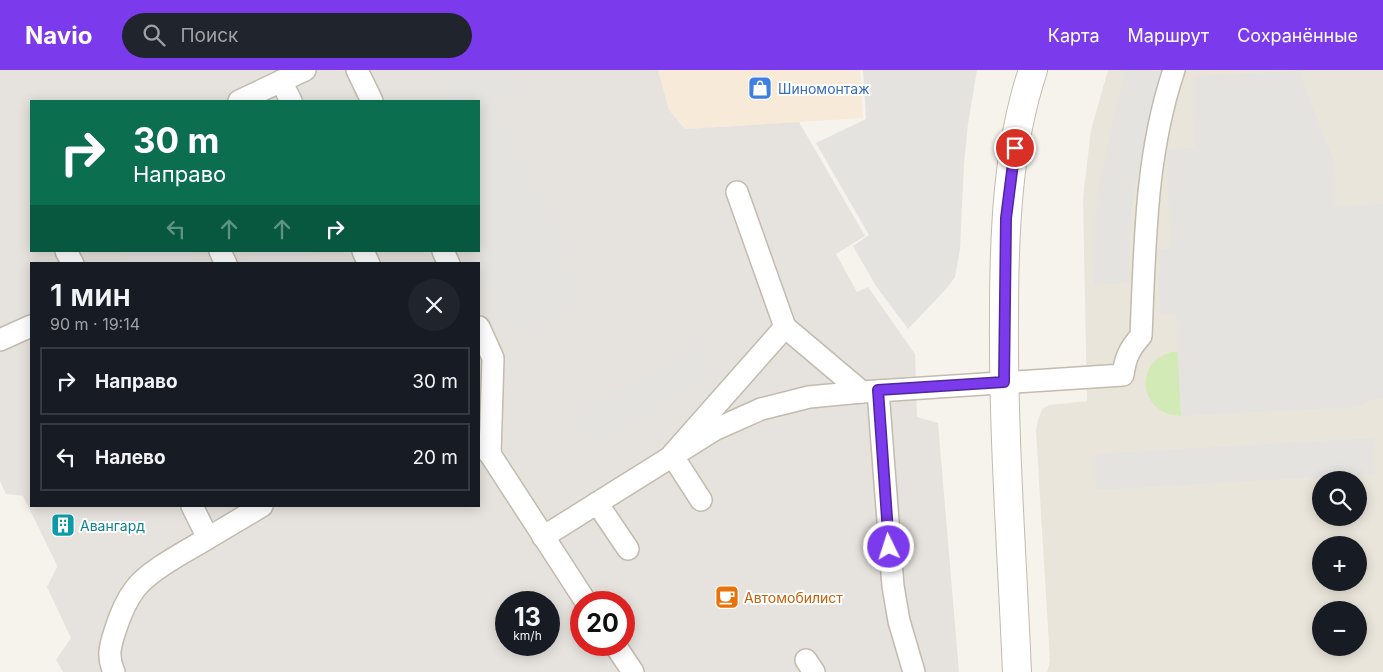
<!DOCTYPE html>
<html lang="ru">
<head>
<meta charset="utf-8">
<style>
	:root { --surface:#171b24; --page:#20242c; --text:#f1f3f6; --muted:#9ea1a6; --line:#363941; --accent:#7c3aed }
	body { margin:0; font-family:Inter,sans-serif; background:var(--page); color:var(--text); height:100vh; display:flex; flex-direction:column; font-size:19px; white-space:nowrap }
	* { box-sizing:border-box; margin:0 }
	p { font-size:16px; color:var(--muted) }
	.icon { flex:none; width:28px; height:28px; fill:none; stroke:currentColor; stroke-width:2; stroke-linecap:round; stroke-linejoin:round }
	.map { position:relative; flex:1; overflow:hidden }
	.panel { position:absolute; left:30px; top:192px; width:450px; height:245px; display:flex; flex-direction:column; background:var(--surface); border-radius:0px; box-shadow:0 2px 12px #0003 }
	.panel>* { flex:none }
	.top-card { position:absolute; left:30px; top:30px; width:450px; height:152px; border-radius:0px; box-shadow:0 2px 12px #0003; background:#0b6e4f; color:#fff; overflow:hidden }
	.controls { position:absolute; left:1312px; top:401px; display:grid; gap:10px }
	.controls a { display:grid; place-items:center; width:55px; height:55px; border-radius:50%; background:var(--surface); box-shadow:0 2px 12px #0003; font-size:25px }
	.speed { position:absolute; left:495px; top:521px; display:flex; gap:10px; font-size:25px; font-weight:700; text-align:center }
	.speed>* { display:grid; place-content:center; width:65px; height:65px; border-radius:50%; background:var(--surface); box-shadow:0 2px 12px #0003; line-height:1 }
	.speed small { font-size:12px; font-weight:400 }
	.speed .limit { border:8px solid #d22; background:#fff; color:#111 }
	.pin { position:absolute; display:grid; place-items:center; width:42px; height:42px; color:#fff; margin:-21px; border:2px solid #fff; border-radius:50%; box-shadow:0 1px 5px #0007 }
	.me { position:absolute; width:55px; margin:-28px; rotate:356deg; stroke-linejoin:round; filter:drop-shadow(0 0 4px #0008) }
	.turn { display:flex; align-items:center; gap:18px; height:105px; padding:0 20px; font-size:22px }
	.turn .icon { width:65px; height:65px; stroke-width:2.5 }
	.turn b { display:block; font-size:35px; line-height:42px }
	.lanes { display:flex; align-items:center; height:48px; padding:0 20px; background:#0003; justify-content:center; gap:25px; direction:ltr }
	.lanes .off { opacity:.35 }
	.round { display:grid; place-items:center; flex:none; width:52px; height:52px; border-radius:26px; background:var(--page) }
	.summary { display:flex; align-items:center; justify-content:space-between; height:85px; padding:0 20px }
	h1 { font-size:30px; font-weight:600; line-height:38px }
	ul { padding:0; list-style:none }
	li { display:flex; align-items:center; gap:15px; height:68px; margin:0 10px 8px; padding:0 10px; border:2px solid var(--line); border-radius:0px }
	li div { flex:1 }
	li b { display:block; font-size:19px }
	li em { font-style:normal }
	header { display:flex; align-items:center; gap:30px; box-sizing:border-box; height:70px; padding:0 25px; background:var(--accent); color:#fff }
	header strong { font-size:24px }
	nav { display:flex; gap:28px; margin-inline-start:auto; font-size:18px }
	.search { width:350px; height:45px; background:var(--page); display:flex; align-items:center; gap:12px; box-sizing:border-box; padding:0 18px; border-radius:28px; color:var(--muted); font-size:19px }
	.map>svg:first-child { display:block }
	.residential { fill:#eae5da; fill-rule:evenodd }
	.commercial { fill:#f7ead8 }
	.industrial { fill:#e6e2dd; fill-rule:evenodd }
	.green { fill:#d2eab5 }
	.parking { fill:#e5e3e0 }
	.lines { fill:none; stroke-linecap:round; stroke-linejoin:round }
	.service-casing { stroke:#c2bbae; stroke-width:24 }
	.minor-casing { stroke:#c2bbae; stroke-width:30 }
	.service { stroke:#fff; stroke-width:21 }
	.minor { stroke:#fff; stroke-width:28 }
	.route-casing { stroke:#51269a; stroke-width:12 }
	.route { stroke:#7c3aed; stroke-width:9 }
	.labels { text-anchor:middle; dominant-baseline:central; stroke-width:4; stroke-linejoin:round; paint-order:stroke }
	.shop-label { font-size:14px; fill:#366cbe; stroke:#fff; text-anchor:start }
	.culture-label { font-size:14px; fill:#0d838f; stroke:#fff; text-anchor:start }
	.food-label { font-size:14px; fill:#c56008; stroke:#fff; text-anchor:start }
</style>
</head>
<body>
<header>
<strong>Navio</strong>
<div class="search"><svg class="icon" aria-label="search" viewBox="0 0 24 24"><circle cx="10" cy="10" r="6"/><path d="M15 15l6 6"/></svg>Поиск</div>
<nav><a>Карта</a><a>Маршрут</a><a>Сохранённые</a></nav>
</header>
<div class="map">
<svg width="1383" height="602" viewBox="0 0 1383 602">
	<rect width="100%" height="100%" fill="#f6f3ec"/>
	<path class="residential" d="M1108 0H1383V602H1047L1050 591 1036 361 1038 350 1042 339 1049 335 1087 331 1083 128 1091 60ZM1321 410H1359V448H1321ZM1321 475H1359V512H1321ZM1321 540H1359V578H1321Z"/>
	<path class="commercial" d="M658 0H860L863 48 685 59 669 40Z"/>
	<path class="industrial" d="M0 0H658L669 40 685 59 799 52 865 166 836 184 857 222 868 217 915 284 917 347 938 353 959 602H63L56 590 71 568 47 517 57 497 56 493 23 426 6 424 0 411ZM31 31H479V181H31ZM31 194H479V436H31ZM506 532H549V575H506ZM581 532H624V575H581Z"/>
	<path class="green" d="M1172 282H1178L1181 346C1175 345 1168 345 1162 341 1136 325 1142 289 1172 282Z"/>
	<g class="parking">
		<path d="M430 0H514L522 17 493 31 588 229 508 267 479 205V194H473L467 181H479V31H445Z"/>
		<path d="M863 0H977L968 54 964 94 960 179 955 207 947 218 908 259 876 216 853 176 869 165 816 73 866 49Z"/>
		<path d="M1126 0H1164L1153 34 1133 124 1130 153 1129 213 1094 215 1095 150 1098 119 1119 25Z"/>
		<path d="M1299 1 1334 91 1335 136 1383 134V328L1375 329 1355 337 1181 346 1176 244 1160 245 1158 180 1171 178 1166 80 1194 77 1193 6Z"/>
		<path d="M121 181H191L197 194H127Z"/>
		<path d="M245 181H315L321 194H251Z"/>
		<path d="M700 275 716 302 590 376 573 349Z"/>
		<path d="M1374 368 1375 404 1096 420 1094 384Z"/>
	</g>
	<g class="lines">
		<g class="service-casing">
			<g id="service">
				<path d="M357 0 372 31"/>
				<path d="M281 11 291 31"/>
				<path d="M239 31 305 0"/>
				<path d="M66 181 73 194"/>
				<path d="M220 181 226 194"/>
				<path d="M363 181 369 194"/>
				<path d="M443 181 449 194"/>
				<path d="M479 257 493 288 490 384"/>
				<path d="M785 257 862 322"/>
				<path d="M0 270 31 256"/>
				<path d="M878 321 893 516 899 551 914 602"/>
				<path d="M479 373 490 384 586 532"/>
				<path d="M701 430 672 385 785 257 737 122"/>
				<path d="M597 433 628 479"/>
				<path d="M192 436 208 468 262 436"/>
				<path d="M543 467 714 360 761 339 809 327 862 322 1123 305C1125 289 1129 279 1141 266 1145 177 1145 86 1174 0"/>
				<path d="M615 575 633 602"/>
				<path d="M806 590 814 602"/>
				<path d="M114 602C107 587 110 576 115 561 120 545 125 532 135 519 149 500 187 481 208 468"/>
			</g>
		</g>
		<g class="minor-casing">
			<path id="minor" d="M1017 602C1012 484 1003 365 1004 247 1004 165 1007 78 1033 0"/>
		</g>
		<use href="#service" class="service"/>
		<use href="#minor" class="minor"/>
	</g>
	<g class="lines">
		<g class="route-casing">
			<path id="route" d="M889 477 878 320 1004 312 1006 148 1015 78"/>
		</g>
		<use href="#route" class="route"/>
	</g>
	<defs>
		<g id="shop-square" transform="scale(1.25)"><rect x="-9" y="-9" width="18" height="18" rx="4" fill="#3f7fe0" stroke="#fff"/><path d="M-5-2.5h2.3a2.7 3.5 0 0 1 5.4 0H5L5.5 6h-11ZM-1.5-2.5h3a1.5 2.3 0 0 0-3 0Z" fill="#fff"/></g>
		<g id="building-square" transform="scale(1.25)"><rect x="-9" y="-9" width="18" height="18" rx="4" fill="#0f9aa8" stroke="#fff"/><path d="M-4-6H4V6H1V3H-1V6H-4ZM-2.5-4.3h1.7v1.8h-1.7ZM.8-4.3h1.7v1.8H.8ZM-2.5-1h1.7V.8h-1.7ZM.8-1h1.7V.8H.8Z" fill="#fff"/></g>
		<g id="cafe-square" transform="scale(1.25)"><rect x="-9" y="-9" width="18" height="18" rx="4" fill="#e8710a" stroke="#fff"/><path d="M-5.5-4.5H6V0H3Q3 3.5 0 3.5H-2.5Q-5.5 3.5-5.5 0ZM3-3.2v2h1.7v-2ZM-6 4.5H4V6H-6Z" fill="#fff"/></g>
	</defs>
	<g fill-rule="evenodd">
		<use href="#shop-square" x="760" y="18"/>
		<use href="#building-square" x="63" y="455"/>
		<use href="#cafe-square" x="727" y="527"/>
	</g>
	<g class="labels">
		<g class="shop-label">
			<text x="778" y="18">Шиномонтаж</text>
		</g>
		<g class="culture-label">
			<text x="80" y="455">Авангард</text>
		</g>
		<g class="food-label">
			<text x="744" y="527">Автомобилист</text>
		</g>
	</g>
</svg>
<div class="controls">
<a><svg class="icon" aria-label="search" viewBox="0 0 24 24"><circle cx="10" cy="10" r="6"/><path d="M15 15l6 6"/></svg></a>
<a>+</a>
<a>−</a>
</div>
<div class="speed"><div>13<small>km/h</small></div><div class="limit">20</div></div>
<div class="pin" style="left:1015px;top:78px;background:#d93025"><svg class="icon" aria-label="arrive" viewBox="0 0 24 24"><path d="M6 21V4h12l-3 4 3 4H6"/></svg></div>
<svg class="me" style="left:889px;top:477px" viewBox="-20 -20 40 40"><circle r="17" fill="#7c3aed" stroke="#fff" stroke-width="3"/><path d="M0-11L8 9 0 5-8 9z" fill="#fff"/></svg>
<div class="top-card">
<div class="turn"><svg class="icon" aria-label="right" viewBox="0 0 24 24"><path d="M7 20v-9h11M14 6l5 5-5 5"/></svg><div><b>30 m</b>Направо</div></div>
<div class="lanes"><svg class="icon off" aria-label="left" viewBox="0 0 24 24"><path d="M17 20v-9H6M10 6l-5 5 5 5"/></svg><svg class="icon off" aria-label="ahead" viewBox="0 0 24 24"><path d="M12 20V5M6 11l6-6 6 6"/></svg><svg class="icon off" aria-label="ahead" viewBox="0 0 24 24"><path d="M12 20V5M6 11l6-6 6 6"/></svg><svg class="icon" aria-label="right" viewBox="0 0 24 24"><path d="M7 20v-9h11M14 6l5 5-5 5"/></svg></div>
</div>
<section class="panel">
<div class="summary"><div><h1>1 мин</h1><p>90 m · 19:14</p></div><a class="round"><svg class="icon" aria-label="close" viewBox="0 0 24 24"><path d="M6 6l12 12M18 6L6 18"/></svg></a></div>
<ul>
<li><svg class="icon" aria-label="right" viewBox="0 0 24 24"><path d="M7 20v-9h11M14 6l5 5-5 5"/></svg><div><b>Направо</b></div><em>30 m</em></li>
<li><svg class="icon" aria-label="left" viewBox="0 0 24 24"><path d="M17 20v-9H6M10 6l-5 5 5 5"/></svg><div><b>Налево</b></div><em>20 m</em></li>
</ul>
</section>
</div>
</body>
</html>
